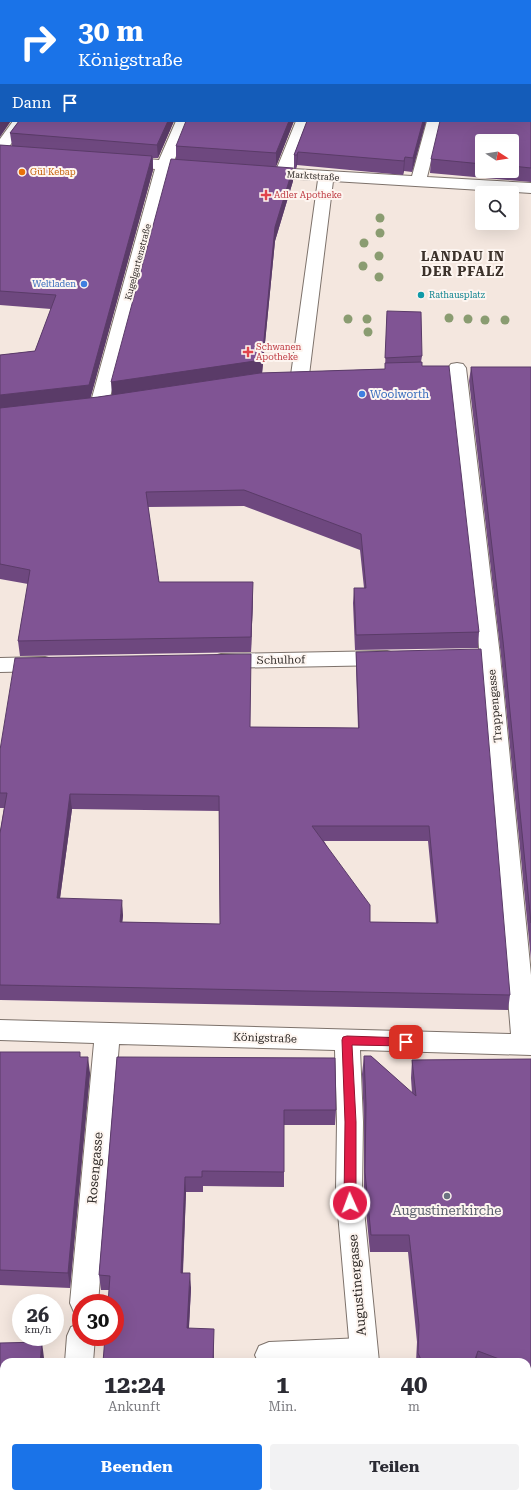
<!DOCTYPE html>
<html lang="de">
<head>
<meta charset="utf-8">
<style>
	:root { --surface:#fff; --page:#f2f2f3; --text:#2b2b33; --muted:#7c7c81; --accent:#1a73e8 }
	body { margin:0; font-family:"Roboto Serif",serif; background:var(--page); color:var(--text); height:100vh; display:flex; flex-direction:column; font-size:15px; white-space:nowrap }
	* { box-sizing:border-box; margin:0 }
	p { font-size:13px; color:var(--muted) }
	.icon { flex:none; width:22px; height:22px; fill:none; stroke:currentColor; stroke-width:2; stroke-linecap:round; stroke-linejoin:round }
	.map { position:relative; flex:1; overflow:hidden }
	.drawer { position:absolute; left:0px; top:1358px; width:531px; height:140px; display:flex; flex-direction:column; background:var(--surface); border-radius:12px 12px 0 0; box-shadow:0 4px 16px #0002 }
	.drawer>* { flex:none }
	.banner { position:absolute; left:0px; top:0px; width:531px; height:122px; box-shadow:0 4px 16px #0002; background:#1a73e8; color:#fff; overflow:hidden }
	.needle { width:26px; rotate:102deg }
	.tools { position:absolute; left:475px; top:134px; display:grid; gap:8px }
	.tools a { display:grid; place-items:center; width:44px; height:44px; border-radius:4px; background:var(--surface); box-shadow:0 4px 16px #0002; font-size:20px }
	.speed { position:absolute; left:12px; top:1294px; display:flex; gap:8px; font-size:20px; font-weight:700; text-align:center }
	.speed>* { display:grid; place-content:center; width:52px; height:52px; border-radius:50%; background:var(--surface); box-shadow:0 4px 16px #0002; line-height:1 }
	.speed small { font-size:10px; font-weight:400 }
	.speed .limit { border:6px solid #d22; background:#fff; color:#111 }
	.pin { position:absolute; display:grid; place-items:center; width:34px; height:34px; color:#fff; margin:-17px; border-radius:8px; box-shadow:0 2px 6px #0006 }
	.me { position:absolute; width:44px; margin:-22px; rotate:358deg; stroke-linejoin:round; filter:drop-shadow(0 0 3px #0008) }
	.turn { display:flex; align-items:center; gap:14px; height:84px; padding:0 12px; font-size:18px }
	.turn .icon { width:52px; height:52px; stroke-width:2.5 }
	.turn b { display:block; font-size:28px; line-height:34px }
	.then { display:flex; align-items:center; height:38px; padding:0 12px; background:#0003; gap:8px; font-size:15px }
	.eta { display:flex; justify-content:space-evenly; align-items:center; height:68px; text-align:center }
	.eta b { font-size:24px; font-weight:700; line-height:28px }
	.cta { display:flex; gap:8px; margin-top:auto; padding:8px 12px }
	.cta a { flex:1; height:46px; border-radius:4px; background:var(--accent); color:#fff; font-size:16px; font-weight:700; line-height:46px; text-align:center }
	.cta a+a { background:var(--page); color:var(--text) }
	.map>svg:first-child { display:block }
	.lines { fill:none; stroke-linecap:round; stroke-linejoin:round }
	.lane-casing { stroke:#7d726b; stroke-width:2 }
	.street-casing { stroke:#7d726b; stroke-width:2 }
	.lane { fill:#fff; fill-rule:evenodd }
	.street { fill:#fff; fill-rule:evenodd }
	.tree { fill:#8a9c71 }
	.wall { fill:#6e487f; fill-rule:evenodd }
	.shaded-wall { fill:#5a3b68 }
	.building { fill:#805494; stroke:#5a3b68; fill-rule:evenodd }
	.route { fill:#e11d48; stroke:#92132f }
	.food-dot { fill:#e8710a; stroke:#fdf5f0; stroke-width:1.5 }
	.health-dot { fill:#e0444e; stroke:#fdf5f0; stroke-width:1.5 }
	.shop-dot { fill:#3f7fe0; stroke:#fdf5f0; stroke-width:1.5 }
	.culture-dot { fill:#0f9aa8; stroke:#fdf5f0; stroke-width:1.5 }
	.worship-dot { fill:#6b7280; stroke:#fdf5f0; stroke-width:1.5 }
	.labels { text-anchor:middle; dominant-baseline:central; stroke-width:4; stroke-linejoin:round; paint-order:stroke }
	.far-food-label { font-size:9px; fill:#c56008; stroke:#fdf5f0; text-anchor:start }
	.far-street-label { font-size:9px; fill:#302b28; stroke:#fdf5f0 }
	.far-health-label { font-size:9px; fill:#be3a42; stroke:#fdf5f0; text-anchor:start }
	.far-shop-label { font-size:9px; fill:#366cbe; stroke:#fdf5f0; text-anchor:end }
	.far-culture-label { font-size:9px; fill:#0d838f; stroke:#fdf5f0; text-anchor:start }
	.shop-label { font-size:11px; fill:#366cbe; stroke:#fdf5f0; text-anchor:start }
	.street-label { font-size:11px; fill:#302b28; stroke:#fdf5f0 }
	.far-district-label { font-size:13px; font-weight:bold; letter-spacing:1px; fill:#3c322b; stroke:#fdf5f0 }
	.near-street-label { font-size:13px; fill:#302b28; stroke:#fdf5f0 }
	.near-worship-label { font-size:13px; fill:#5b616d; stroke:#fdf5f0 }
</style>
</head>
<body>
<div class="map">
<svg width="531" height="1498" viewBox="0 0 531 1498">
	<rect width="100%" height="100%" fill="#f4e7df"/>
	<g class="lines">
		<g class="lane-casing">
			<g id="lane">
				<path d="M387 651 394 653 397 658 394 663 387 665 221 668 214 666 210 661 214 656 221 654Z"/>
				<path d="M45 657 52 659 56 664 52 669 45 671 0 672V658Z"/>
				<path d="M363 1338 373 1342 377 1351 373 1360 369 1362H258L255 1355 259 1346 269 1342Z"/>
				<rect x="527" y="1430" width="4" height="28"/>
			</g>
		</g>
		<g class="street-casing">
			<g id="street">
				<path d="M107 0H121L106 1Z"/>
				<path d="M13 121H28L5 152 0 154V139Z"/>
				<path d="M176 121H190L174 161 203 164 206 167 203 170 198 172 170 170 108 405 105 409 99 410 93 409 90 405 155 169 118 165 115 162 118 159 123 157 159 160Z"/>
				<path d="M296 121H310L293 169 412 176 427 121H441L427 177 531 183V193L333 181 309 375 306 379 300 380 294 379 291 375 318 180 262 177 257 175 254 172 257 169 262 167 277 168Z"/>
				<path d="M457 363 463 364 466 368 500 656 531 975V1055L360 1050 363 1122 362 1190 379 1362H351L336 1190 337 1122 335 1050 119 1044 98 1303H81V1315L74 1312 70 1303 94 1043 0 1040V1020L511 1034 480 656 448 368 451 364Z"/>
				<path d="M81 1323V1337H95L93 1362H65L67 1336 71 1327Z"/>
				<rect x="51" y="1494" width="30" height="4"/>
				<path d="M368 1494H398L399 1498H369Z"/>
			</g>
		</g>
		<use href="#lane" class="lane"/>
		<use href="#street" class="street"/>
	</g>
	<g class="tree">
		<circle cx="380" cy="218" r="4.5"/>
		<circle cx="380" cy="233" r="4.5"/>
		<circle cx="364" cy="243" r="4.5"/>
		<circle cx="379" cy="256" r="4.5"/>
		<circle cx="363" cy="266" r="4.5"/>
		<circle cx="379" cy="277" r="4.5"/>
		<circle cx="449" cy="318" r="4.5"/>
		<circle cx="348" cy="319" r="4.5"/>
		<circle cx="367" cy="319" r="4.5"/>
		<circle cx="468" cy="319" r="4.5"/>
		<circle cx="485" cy="320" r="4.5"/>
		<circle cx="505" cy="320" r="4.5"/>
		<circle cx="368" cy="332" r="4.5"/>
	</g>
	<g class="wall">
		<path d="M531 16V182L430 173 431 159ZM482 141H512V171H482Z"/>
		<path d="M19 121H174L158 158H153V170L90 398 112 395 176 159V146L294 121 276 166 293 181 275 241 262 373 385 369 387 311 422 356 421 362 479 632 478 648 355 650 353 603 354 588H364L360 550 244 506 148 507 159 582 253 597 251 652 20 656 18 641 28 584 0 579V355L35 351 51 309 0 305V145L12 146 10 133Z"/>
		<path d="M307 121H426L412 172 404 171 403 175 297 165 296 169H294V155Z"/>
		<path d="M471 367H531V960L501 656 469 381Z"/>
		<path d="M356 652 510 995 508 1010 0 1000V833L4 808H0V750L250 727 358 728 356 667ZM72 809 219 811 220 924 122 922 123 915 60 898ZM324 841H428L436 923 370 922Z"/>
		<path d="M0 1052 81 1057 90 1073 70 1288 0 1285Z"/>
		<path d="M364 1056H371L412 1093 411 1078 412 1060 531 1059V1373L527 1383V1362H416L417 1342 408 1252H370L364 1190V1122L362 1074Z"/>
		<path d="M117 1057 336 1110 335 1125H284V1187L203 1186V1192H186L183 1273 191 1288 189 1328 214 1343 109 1290H101L99 1275Z"/>
	</g>
	<g class="shaded-wall">
		<path d="M531 39V50L530 52V40Z"/>
		<path d="M1 120V121H11L0 137V121Z"/>
		<path d="M168 121H174L158 158 157 145Z"/>
		<path d="M289 121H294L276 167V153Z"/>
		<path d="M423 121H426L412 172 413 158Z"/>
		<path d="M298 152 297 165 296 169 297 155Z"/>
		<path d="M152 156 153 170 90 400 0 410V395L89 385Z"/>
		<path d="M405 157 404 171 403 175 404 161Z"/>
		<path d="M293 168V181L275 241 262 374 112 396 111 382 275 227Z"/>
		<path d="M253 582V597L251 652V637Z"/>
		<path d="M70 794 72 809 58 913 57 898Z"/>
		<path d="M122 900 123 915 121 937 120 922Z"/>
		<path d="M88 1057 90 1073 70 1288 68 1273Z"/>
		<path d="M185 1177 186 1192 182 1288 181 1273Z"/>
		<path d="M190 1273 191 1288 188 1343 187 1328Z"/>
		<path d="M214 1329V1362H213Z"/>
		<path d="M42 1342 44 1358V1362H40Z"/>
		<path d="M478 1351 476 1362H474Z"/>
		<path d="M531 1365V1373L527 1383V1380L529 1370Z"/>
		<path d="M32 1494H35V1498H31Z"/>
	</g>
	<g class="building">
		<path d="M0 0H97L106 1H1V120L0 121Z"/>
		<path d="M232 0H436V1H231Z"/>
		<path d="M530 16H531V39L530 40Z"/>
		<path d="M530 50 531 51V168L512 166V141H482V164L431 159 440 121H530Z"/>
		<path d="M19 121H168L157 145 10 133Z"/>
		<path d="M186 121H289L276 153 176 146Z"/>
		<path d="M307 121H423L413 158 405 157 404 161 298 152 297 155H294Z"/>
		<path d="M0 145 152 156 89 385 0 395V355L35 351 56 295 0 291Z"/>
		<path d="M171 159 293 168 275 227 262 360 111 382Z"/>
		<path d="M387 311 421 312 422 356 385 358Z"/>
		<path d="M422 362V366H449L479 632 356 635 354 588H366L361 534 244 490 146 492 159 582H253L251 637 18 641 30 570 0 564V408L98 397 260 373 385 369V363Z"/>
		<path d="M471 367H531V923L503 641Z"/>
		<path d="M481 649 510 995 0 985V833L7 793H0V750L15 658 251 654 250 727 359 728 356 652ZM70 794 219 796 220 924 120 922 122 900 57 898ZM312 826H429L438 923 370 922V905Z"/>
		<path d="M0 1052H80V1057H88L68 1273 0 1270Z"/>
		<path d="M364 1056H371L416 1096 412 1060 531 1059V1365L529 1370 527 1369V1362H507L478 1351 474 1362H422L418 1353 419 1325 409 1235H371L365 1172 366 1104Z"/>
		<path d="M117 1057 335 1058 336 1110H284V1172L202 1171V1177H185L181 1273H190L187 1328 214 1329 213 1362H103L105 1337H115V1303H108L110 1276 99 1275Z"/>
		<path d="M42 1342 40 1362H4V1494H32L31 1498H0V1343Z"/>
		<path d="M266 1494H337L357 1498H265Z"/>
	</g>
	<path class="route" d="M347 1036 406 1038 410 1039 412 1042 410 1045 406 1046 352 1045 356 1122V1203L354 1206 350 1208 346 1206 344 1203 345 1122 342 1040 343 1037Z"/>
	<circle class="food-dot" cx="22" cy="172" r="4"/>
	<g class="health-dot">
		<path d="M264 189h4v4h4v4h-4v4h-4v-4h-4v-4h4z"/>
		<path d="M246 346h4v4h4v4h-4v4h-4v-4h-4v-4h4z"/>
	</g>
	<g class="shop-dot">
		<circle cx="84" cy="284" r="4"/>
		<circle cx="362" cy="394" r="4"/>
	</g>
	<circle class="culture-dot" cx="421" cy="295" r="4"/>
	<circle class="worship-dot" cx="447" cy="1196" r="4"/>
	<g class="labels">
		<g class="far-food-label">
			<text x="30" y="172">Gül Kebap</text>
		</g>
		<g class="far-street-label">
			<text transform="translate(313 176) rotate(4)">Marktstraße</text>
			<text transform="translate(138 262) rotate(-75)">Kugelgartenstraße</text>
		</g>
		<g class="far-health-label">
			<text x="274" y="195">Adler Apotheke</text>
			<text x="256" y="347">Schwanen<tspan x="256" dy="10">Apotheke</tspan></text>
		</g>
		<g class="far-shop-label">
			<text x="76" y="284">Weltladen</text>
		</g>
		<g class="far-culture-label">
			<text x="429" y="295">Rathausplatz</text>
		</g>
		<g class="shop-label">
			<text x="370" y="394">Woolworth</text>
		</g>
		<g class="street-label">
			<text transform="translate(281 660) rotate(-1)">Schulhof</text>
			<text transform="translate(495 706) rotate(-95)">Trappengasse</text>
			<text transform="translate(265 1038) rotate(2)">Königstraße</text>
		</g>
		<g class="far-district-label">
			<text x="463" y="256">LANDAU IN<tspan x="463" dy="15">DER PFALZ</tspan></text>
		</g>
		<g class="near-street-label">
			<text transform="translate(95 1168) rotate(-85)">Rosengasse</text>
			<text transform="translate(357 1285) rotate(-95)">Augustinergasse</text>
		</g>
		<g class="near-worship-label">
			<text x="447" y="1210">Augustinerkirche</text>
		</g>
	</g>
</svg>
<div class="tools">
<a><svg class="needle" viewBox="-14 -14 28 28"><path d="M0-13l5 13h-10z" fill="#e53935"/><path d="M0 13l5-13h-10z" fill="#7c7c81"/></svg></a>
<a><svg class="icon" aria-label="search" viewBox="0 0 24 24"><circle cx="10" cy="10" r="6"/><path d="M15 15l6 6"/></svg></a>
</div>
<div class="speed"><div>26<small>km/h</small></div><div class="limit">30</div></div>
<div class="pin" style="left:406px;top:1042px;background:#d93025"><svg class="icon" aria-label="arrive" viewBox="0 0 24 24"><path d="M6 21V4h12l-3 4 3 4H6"/></svg></div>
<svg class="me" style="left:350px;top:1203px" viewBox="-20 -20 40 40"><circle r="17" fill="#e11d48" stroke="#fff" stroke-width="3"/><path d="M0-11L8 9 0 5-8 9z" fill="#fff"/></svg>
<div class="banner">
<div class="turn"><svg class="icon" aria-label="right" viewBox="0 0 24 24"><path d="M7 20v-9h11M14 6l5 5-5 5"/></svg><div><b>30 m</b>Königstraße</div></div>
<div class="then">Dann<svg class="icon" aria-label="arrive" viewBox="0 0 24 24"><path d="M6 21V4h12l-3 4 3 4H6"/></svg></div>
</div>
<section class="drawer">
<div class="eta">
<div><b>12:24</b><p>Ankunft</p></div>
<div><b>1</b><p>Min.</p></div>
<div><b>40</b><p>m</p></div>
</div>
<div class="cta"><a>Beenden</a><a>Teilen</a></div>
</section>
</div>
</body>
</html>
